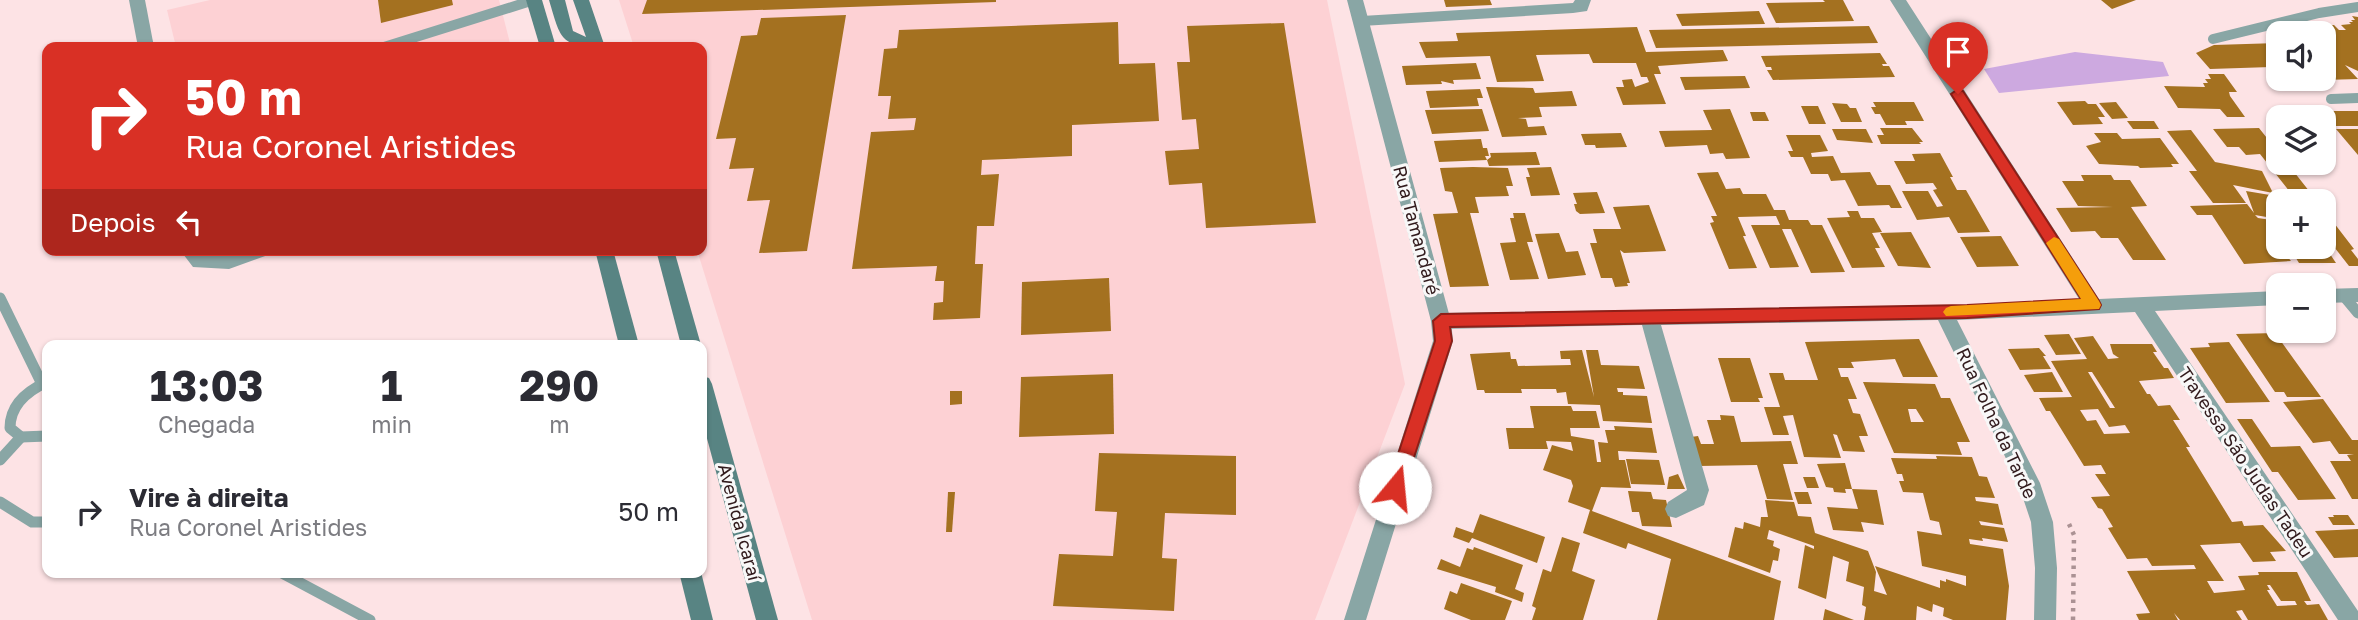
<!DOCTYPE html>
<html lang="pt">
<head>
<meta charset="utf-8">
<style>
	:root { --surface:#fff; --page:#f7f7f7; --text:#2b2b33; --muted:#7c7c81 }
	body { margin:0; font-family:"Golos Text",sans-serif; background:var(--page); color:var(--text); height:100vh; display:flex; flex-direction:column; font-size:26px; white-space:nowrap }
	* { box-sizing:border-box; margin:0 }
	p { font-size:23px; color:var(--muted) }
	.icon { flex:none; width:38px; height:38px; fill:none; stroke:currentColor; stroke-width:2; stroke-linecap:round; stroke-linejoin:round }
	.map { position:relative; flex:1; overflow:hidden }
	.panel { position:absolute; left:42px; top:340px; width:665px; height:238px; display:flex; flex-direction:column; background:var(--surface); border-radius:14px; box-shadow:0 2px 5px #0004 }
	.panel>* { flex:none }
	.guide { position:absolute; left:42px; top:42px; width:665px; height:214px; border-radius:14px; box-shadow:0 2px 5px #0004; background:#d93025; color:#fff; overflow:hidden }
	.controls { position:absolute; left:2266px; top:21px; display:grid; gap:14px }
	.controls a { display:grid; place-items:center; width:70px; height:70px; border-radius:14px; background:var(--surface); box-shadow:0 2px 5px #0004; font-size:35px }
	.pin { position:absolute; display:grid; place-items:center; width:60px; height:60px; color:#fff; margin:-72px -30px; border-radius:50% 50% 50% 0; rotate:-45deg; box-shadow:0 0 7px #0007 }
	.pin .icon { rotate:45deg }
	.me { position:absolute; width:77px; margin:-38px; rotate:17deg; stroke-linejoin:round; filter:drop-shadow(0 0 5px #0008) }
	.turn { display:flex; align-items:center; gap:24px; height:147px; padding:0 28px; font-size:32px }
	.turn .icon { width:91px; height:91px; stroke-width:2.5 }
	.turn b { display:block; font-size:49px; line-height:60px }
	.then { display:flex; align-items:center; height:66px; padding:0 28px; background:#0003; gap:14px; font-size:26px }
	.eta { display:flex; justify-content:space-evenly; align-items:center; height:119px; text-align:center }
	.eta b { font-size:42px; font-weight:700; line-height:49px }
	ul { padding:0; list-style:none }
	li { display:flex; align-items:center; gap:21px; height:105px; padding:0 28px }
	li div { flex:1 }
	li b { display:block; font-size:26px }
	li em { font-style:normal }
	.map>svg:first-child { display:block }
	.built { fill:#fdd1d4 }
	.green { fill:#cda9e0 }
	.building { fill:#a47120; fill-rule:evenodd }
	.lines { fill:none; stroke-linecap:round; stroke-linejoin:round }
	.path { stroke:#ab9294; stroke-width:4.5; stroke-dasharray:3.5 5; stroke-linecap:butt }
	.service-far1 { stroke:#89a6a5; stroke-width:10 }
	.service { stroke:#89a6a5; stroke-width:11 }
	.minor { fill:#89a6a5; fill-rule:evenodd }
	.tertiary { fill:#89a6a5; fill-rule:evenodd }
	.secondary { fill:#588483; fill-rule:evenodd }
	.route { fill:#d93025; stroke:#8d1f18; stroke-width:2 }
	.slow { fill:#f59e0b }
	.labels { text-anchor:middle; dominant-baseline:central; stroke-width:6; stroke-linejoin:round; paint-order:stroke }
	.street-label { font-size:18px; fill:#311a1c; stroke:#f8f8f8 }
</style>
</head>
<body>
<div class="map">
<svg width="2358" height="620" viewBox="0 0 2358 620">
	<rect width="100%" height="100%" fill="#fde3e5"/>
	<g class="built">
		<path d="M210 0H499L511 47H176L167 10Z"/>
		<path d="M619 0H1327L1405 384 1315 620H812L697 250H702V47H634Z"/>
	</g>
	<path class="green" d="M2075 52 2163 62 2169 76 1999 93 1984 69Z"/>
	<g class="building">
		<path d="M378 0H452L453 5 381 23Z"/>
		<path d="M647 0H996V2L642 14Z"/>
		<path d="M1444 0H1490L1492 5 1446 7Z"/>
		<path d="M1823 0H1843L1854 21 1776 23 1766 3 1825 2Z"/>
		<path d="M2101 0H2136L2112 9Z"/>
		<path d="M1759 11 1765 24 1682 26 1676 14Z"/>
		<path d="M846 15 807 251 759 253 770 200 747 201 754 168 729 169 736 138 716 139 741 36 757 35 761 18Z"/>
		<path d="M2352 16 2358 17V71L2345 65 2358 79 2324 80V33H2302L2298 29 2334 25 2339 30H2346L2341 25 2351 24 2349 22H2353L2351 20H2355Z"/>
		<path d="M1118 22 1119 64 1155 63 1159 121 1072 125V156L982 160 981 175 999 174 994 226H977L975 264H983L980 318 933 320 934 303 943 302 944 281H935L937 266 852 269 871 132 914 130 916 118 888 119 891 96H878L884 49 897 48 899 30Z"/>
		<path d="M1284 23 1316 223 1206 228 1202 183 1169 185 1165 151 1199 149 1196 119 1182 120 1177 62H1190L1187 26Z"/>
		<path d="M1869 26 1878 43 1656 48 1649 30Z"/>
		<path d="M1637 27 1646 52 1723 50 1728 61 1658 66 1661 74H1654L1666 104 1623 105 1616 87H1624L1622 80 1632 79 1635 87 1649 82 1647 77H1641L1636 63H1593L1589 54 1536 55 1544 81 1497 82 1490 56 1426 58 1419 42 1458 41 1456 33Z"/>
		<path d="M2278 43V75L2271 67 2210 69 2196 53 2214 45Z"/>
		<path d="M1880 53 1887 64H1882L1883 66H1889L1895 77 1773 80 1767 70H1772L1771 67H1766L1761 56Z"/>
		<path d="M1476 63 1481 79 1453 80 1454 84 1441 81 1442 84 1406 85 1402 66Z"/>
		<path d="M2208 74H2224L2237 92H2229L2230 96 2245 117H2227L2220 109 2178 108 2164 86 2205 87 2203 83H2208L2205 79H2211Z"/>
		<path d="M1745 76 1750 88 1685 90 1680 77Z"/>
		<path d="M1486 87 1533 88 1535 93 1572 91 1577 106 1539 107 1542 117 1518 118 1526 119 1528 127 1544 126 1547 135 1502 137Z"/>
		<path d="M1480 89 1483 98H1477L1479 106 1430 108 1426 91Z"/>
		<path d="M2085 101 2088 104H2096L2105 117H2098L2103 124 2073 125 2057 102Z"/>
		<path d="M1873 102H1914L1924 121H1905L1907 125H1886L1880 114H1875L1871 107H1876Z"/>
		<path d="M2116 102 2128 118 2112 119 2099 103Z"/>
		<path d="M1832 103 1847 104 1850 108H1856L1862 122H1841Z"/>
		<path d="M1801 106H1818L1826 124H1809Z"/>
		<path d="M1482 109 1489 131 1432 134 1425 110Z"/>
		<path d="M1730 109 1750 158 1726 159 1723 153 1710 154 1707 145 1665 147 1659 131 1712 130 1703 110Z"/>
		<path d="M2323 111H2358V126H2325L2324 117H2318V115H2326Z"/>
		<path d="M1750 112H1765L1769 121H1753Z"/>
		<path d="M2127 121H2154L2159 129H2133Z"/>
		<path d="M1880 128H1912L1923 142H1919L1921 144H1881L1877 135H1884Z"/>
		<path d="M2259 128 2278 152V163H2287L2317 201H2297L2260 154 2246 155 2239 147H2227L2213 129Z"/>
		<path d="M1832 129H1866L1873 143 1837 140Z"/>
		<path d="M2336 129H2358V155Z"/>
		<path d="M2191 130 2215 162 2262 171 2273 193 2233 185 2246 203H2213L2189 171H2197L2167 131Z"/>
		<path d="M1621 133 1627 147 1596 148 1595 145H1585L1581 134Z"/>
		<path d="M2094 133H2117L2122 139 2160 138 2179 164H2171L2173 167 2140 168 2138 166 2099 164 2086 146 2101 142Z"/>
		<path d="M1786 135H1820L1828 151 1811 153 1812 157 1833 156 1841 173 1870 172 1877 185H1890L1902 208H1891L1889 205 1858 206 1845 180 1831 181 1828 174H1811L1803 157H1791L1788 151H1793Z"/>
		<path d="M1481 139 1483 148H1487L1489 156H1485L1487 160 1439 162 1434 141Z"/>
		<path d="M1536 152 1540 165 1489 166 1487 160 1491 157 1490 153Z"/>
		<path d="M1940 153 1953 177H1950L1957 190H1966L1990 232 1958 233 1949 217 1917 220 1902 191H1928L1937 207 1943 206 1933 190 1937 189 1933 183 1906 184 1894 161H1915L1912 154Z"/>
		<path d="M1473 167 1508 168 1513 186H1506L1509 196 1475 197 1479 213H1470L1489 286 1450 287 1433 214 1458 213 1452 192 1445 191 1440 168Z"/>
		<path d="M1551 167 1560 195 1531 196 1526 177H1530L1527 168Z"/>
		<path d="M1718 172 1726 189 1740 188 1743 194H1766L1774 210H1785L1789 220H1808L1811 225H1822L1845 272 1811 273 1791 229H1782L1799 267 1770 268 1751 225H1780L1776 216 1738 217 1746 236H1743L1757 268 1729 269 1710 223 1714 222 1711 216H1717L1697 173Z"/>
		<path d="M2081 175H2111L2114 180H2130L2147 206 2131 207 2166 260H2133L2118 238H2101L2095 231 2071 232 2056 208 2113 207 2078 206 2062 181H2084Z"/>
		<path d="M2246 191 2282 197 2284 201H2278V219L2255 215 2258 218 2278 221V247L2326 248 2336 263H2299L2291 250H2282L2291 261 2244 264 2212 215H2197L2190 206 2247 204 2254 213Z"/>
		<path d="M1597 192 1605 213 1580 214 1576 211 1574 204H1577L1573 193Z"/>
		<path d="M1649 205 1666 251 1624 253 1620 250 1630 283H1627L1628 286 1615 287 1612 278H1601L1590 243H1597L1593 229H1621L1613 207Z"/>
		<path d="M2324 210 2354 249 2351 250 2358 259V266H2349L2324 234Z"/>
		<path d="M1847 211H1858L1861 218H1874L1882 232 1872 233 1880 248H1875L1885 267 1852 268 1827 218 1850 217Z"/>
		<path d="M1513 213H1525L1533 242H1527L1539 279 1510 280 1500 243 1516 242 1510 218H1514Z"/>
		<path d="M1911 232 1931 268 1898 266 1880 233Z"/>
		<path d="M1559 233 1566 252 1578 251 1586 275 1548 279 1535 234Z"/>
		<path d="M2001 236 2019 266 1977 267 1960 237Z"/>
		<path d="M1109 278 1111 331 1021 335 1022 282Z"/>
		<path d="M2275 333 2321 397H2287L2284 392H2275L2236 334Z"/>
		<path d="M2069 334 2081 354 2056 355 2044 335Z"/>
		<path d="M2093 336 2108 359 2119 358 2113 354 2110 344H2152L2157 352H2153L2164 368H2168L2174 378 2139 381 2147 394H2150L2158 406 2170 405 2180 420H2173L2190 447H2186L2232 522 2242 521 2244 526 2263 525 2286 551 2270 552 2276 561 2253 562 2240 543 2200 545 2224 581H2207L2214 593 2245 590 2238 576 2259 575 2258 572H2297L2311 601H2304L2307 605 2319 604 2328 620H2248L2242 610 2236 611 2242 620H2180L2174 613 2178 620H2139L2136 614 2150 613 2127 571 2196 569 2194 565 2152 566 2147 558 2127 559 2108 528 2113 527 2102 509 2098 508 2091 497 2110 496 2095 474H2106L2101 465 2084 466 2050 411H2046L2039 398 2072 397 2051 361 2087 359 2074 338ZM2088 372H2092L2115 408H2110ZM2098 409 2109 427 2125 425 2130 433 2104 434 2096 420 2087 421 2080 410ZM2267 585H2270L2281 601H2295L2297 605 2277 606 2267 590H2270Z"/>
		<path d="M1919 339 1938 377H1903L1895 359 1851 362 1854 368H1838L1841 377H1848L1857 399H1848L1853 413 1860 414 1868 436H1859L1865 452 1843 451 1837 435 1833 434 1841 458 1804 457 1793 415 1783 416 1789 435H1773L1764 407H1780L1769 373H1783L1785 380H1818L1805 342Z"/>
		<path d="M2229 342 2270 402 2226 403 2190 348 2210 347 2208 343Z"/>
		<path d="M2039 348 2046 356H2043L2051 369 2020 370 2008 349Z"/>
		<path d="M1582 350 1594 397 1586 350H1598L1601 365 1639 366 1645 389 1617 388 1618 392H1623V395L1647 396 1652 423 1603 421 1600 405 1568 404 1566 392 1557 393 1556 389H1521L1522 393H1485L1484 390H1477L1470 354 1510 352 1511 359H1516L1518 366 1571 365 1570 359H1561L1560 351Z"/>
		<path d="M1718 358H1750L1763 398H1758L1760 402H1731Z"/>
		<path d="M2052 372 2063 392H2034L2024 375Z"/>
		<path d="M1113 374 1114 434 1019 437 1021 377Z"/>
		<path d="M1863 382 1935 384 1941 398H1950L1970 442H1957L1962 455 1894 453ZM1908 409H1916L1924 422H1911Z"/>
		<path d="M950 391H962V404L950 405Z"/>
		<path d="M2323 399 2352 440H2358V499H2352L2330 461H2351L2347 455 2354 454H2339L2330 441 2313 443 2283 402Z"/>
		<path d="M1530 406H1571L1573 411H1596L1600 428H1570L1571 436 1594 440 1597 462H1601L1598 442 1608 443 1605 430H1615L1614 426 1652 428 1657 453 1618 451 1619 460H1625L1631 488 1601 487 1592 511 1781 581 1774 620H1657L1671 559 1628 543 1626 549 1583 533 1590 510 1568 502 1573 486 1571 480 1543 470 1552 445 1573 451 1571 442 1546 441 1548 449H1509L1506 428H1534Z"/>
		<path d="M1720 415 1734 416 1741 442 1791 441 1798 464H1783L1793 500 1767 499 1757 465 1699 466 1691 437 1698 436 1701 444H1714L1707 420H1721Z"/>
		<path d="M2237 419H2252L2271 447 2300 446 2336 499 2298 500 2278 472H2272Z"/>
		<path d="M1099 453 1236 456V515L1165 513 1162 558 1177 559 1174 611 1053 606 1059 554 1113 556 1117 512 1095 511Z"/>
		<path d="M1936 456 1972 457 1979 476 1987 477 1995 498 1975 497 1976 501 1998 504 2003 525 1979 521 1981 525 2004 528 2008 542 1982 538 1983 541 1969 539 1970 544 2003 549 2009 586 2006 620H1953L1943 616 1944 608 1933 604 1932 612 1917 606 1916 620H1864L1866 607 1862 605 1864 587 1846 581 1849 562 1833 556 1826 599 1798 588 1805 545 1814 549V546L1769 530 1767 539 1774 541 1773 546 1780 549 1778 561 1773 560 1770 573 1728 557 1735 527 1743 529 1744 522 1760 527 1761 517H1768L1765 500 1794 502 1798 516 1811 517 1815 533 1868 551 1876 572 1874 591 1887 595 1875 566 1940 588V580L1946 582V579L1966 586V576L1922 566 1917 531 1942 535 1939 522 1930 520 1923 493 1903 492 1899 481H1904L1902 474H1897L1891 458 1937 459Z"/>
		<path d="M1626 459 1659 460 1665 485 1631 484Z"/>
		<path d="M1845 463 1852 489H1845L1846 493 1834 492 1833 488 1826 487 1817 464Z"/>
		<path d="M1678 474 1685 489H1667L1669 477Z"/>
		<path d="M1803 477H1815L1819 488H1807Z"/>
		<path d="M1852 489 1877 490 1884 525 1861 522 1864 532 1833 530 1827 507 1858 509Z"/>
		<path d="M1628 491 1651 492 1653 499 1666 500 1672 527 1642 526 1639 512H1632Z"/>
		<path d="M948 492H955L952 532H946Z"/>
		<path d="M1794 492H1808L1812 504H1798Z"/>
		<path d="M1480 514 1545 537 1537 563 1472 538 1469 543 1453 537 1456 527 1473 533Z"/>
		<path d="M2333 515H2348L2355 525H2333L2328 517H2334Z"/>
		<path d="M2358 529V557L2334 558 2315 531Z"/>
		<path d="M1562 537 1580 543 1572 571 1595 580 1583 620H1532L1536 608 1532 606 1543 569 1551 572Z"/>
		<path d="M1474 547 1523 565 1515 589 1524 593 1522 602 1495 592 1496 587 1437 569 1441 559 1460 567 1467 548 1473 550Z"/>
		<path d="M1461 583 1512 601 1505 620H1471L1444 609 1450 591 1457 594Z"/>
		<path d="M1825 609 1854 620H1823Z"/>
	</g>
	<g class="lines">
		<path class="path" d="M2069 524 2074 535 2073 620"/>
		<g class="service-far1">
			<path d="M2213 39 2319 13 2358 7"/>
			<path d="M384 47 534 0"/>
			<path d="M2331 99 2358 98"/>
		</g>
		<g class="service">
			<path d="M2343 295 2358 313"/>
			<path d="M0 298 42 384"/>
			<path d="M47 382C27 391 10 405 10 428L21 437 47 436"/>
			<path d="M0 460 21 437"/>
			<path d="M0 502 32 522H47"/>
			<path d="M280 572 370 620"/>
		</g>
		<g class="minor">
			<path d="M129 0H145L154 47H138Z"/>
			<path d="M1575 0H1591L1587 11 1573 13 1362 26 1354 21 1362 16 1573 3Z"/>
			<path d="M1890 0H1906L2099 299 2278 291V305L2155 311 2358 611V620H2338L2135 312 1957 320 2040 483 2053 522 2057 568 2056 620H2034L2035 568 2031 522 2018 483 1938 320 1661 325 1709 490 1704 505 1676 518 1668 516 1665 509 1668 502 1687 490 1642 325 1441 329 1434 326 1431 321 1434 316 1441 313 1967 305 2079 299Z"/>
			<path d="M180 250H200L205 255C227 255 247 250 270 250L268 255 229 269 193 267Z"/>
			<path d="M2358 288V302L2324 303V289Z"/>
		</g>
		<path class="tertiary" d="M1347 0H1363L1451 321 1453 341 1366 620H1344L1433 341 1431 321Z"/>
		<g class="secondary">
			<path d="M526 0H542L556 47H540Z"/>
			<path d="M549 0H565L573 31 586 37 573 0H589L605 47C560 47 561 40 549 0Z"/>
			<path d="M595 250H613L639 345H619Z"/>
			<path d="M656 250H674L701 345H681Z"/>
			<path d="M702 376 709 378 712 384 778 620H756L702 420Z"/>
			<path d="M679 572H701L713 620H691Z"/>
		</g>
	</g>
	<path class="route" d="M1958 89 1963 91 2099 301 2101 305 2099 309 1967 318 1450 327 1452 341 1404 488 1402 494 1395 496 1389 494 1387 488 1435 341 1433 321 1441 314 1967 305 2081 299 1951 94Z"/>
	<path class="slow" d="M2054 237 2059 239 2099 301 2101 305 2099 309 1946 316 1943 312 1946 308 1951 306 2081 299 2046 243Z"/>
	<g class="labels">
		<g class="street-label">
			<text transform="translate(1417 230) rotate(75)">Rua Tamandaré</text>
			<text transform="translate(1997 423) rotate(65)">Rua Folha da Tarde</text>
			<text transform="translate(2246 462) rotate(56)">Travessa São Judas Tadeu</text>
			<text transform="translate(740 522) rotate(75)">Avenida Icaraí</text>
		</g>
	</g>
</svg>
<div class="controls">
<a><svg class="icon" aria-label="sound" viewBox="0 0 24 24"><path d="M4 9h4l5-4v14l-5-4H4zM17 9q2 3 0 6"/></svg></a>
<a><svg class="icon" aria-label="layers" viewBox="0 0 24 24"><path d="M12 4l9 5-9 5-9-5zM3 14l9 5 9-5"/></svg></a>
<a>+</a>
<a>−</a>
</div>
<div class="pin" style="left:1958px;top:94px;background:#d93025"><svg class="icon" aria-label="arrive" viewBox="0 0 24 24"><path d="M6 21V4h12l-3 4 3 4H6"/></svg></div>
<svg class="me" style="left:1395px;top:488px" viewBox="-20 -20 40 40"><circle r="19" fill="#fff"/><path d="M0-13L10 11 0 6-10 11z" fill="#d93025"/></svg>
<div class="guide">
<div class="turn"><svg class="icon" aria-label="right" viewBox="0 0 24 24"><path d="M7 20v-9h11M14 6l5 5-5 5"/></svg><div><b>50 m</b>Rua Coronel Aristides</div></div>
<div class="then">Depois<svg class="icon" aria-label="left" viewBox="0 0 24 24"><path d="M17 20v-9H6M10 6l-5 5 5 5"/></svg></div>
</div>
<section class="panel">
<div class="eta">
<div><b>13:03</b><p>Chegada</p></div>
<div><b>1</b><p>min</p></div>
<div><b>290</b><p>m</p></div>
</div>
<ul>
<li><svg class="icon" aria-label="right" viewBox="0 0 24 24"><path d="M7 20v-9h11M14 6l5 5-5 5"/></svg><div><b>Vire à direita</b><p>Rua Coronel Aristides</p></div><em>50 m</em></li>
</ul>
</section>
</div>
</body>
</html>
